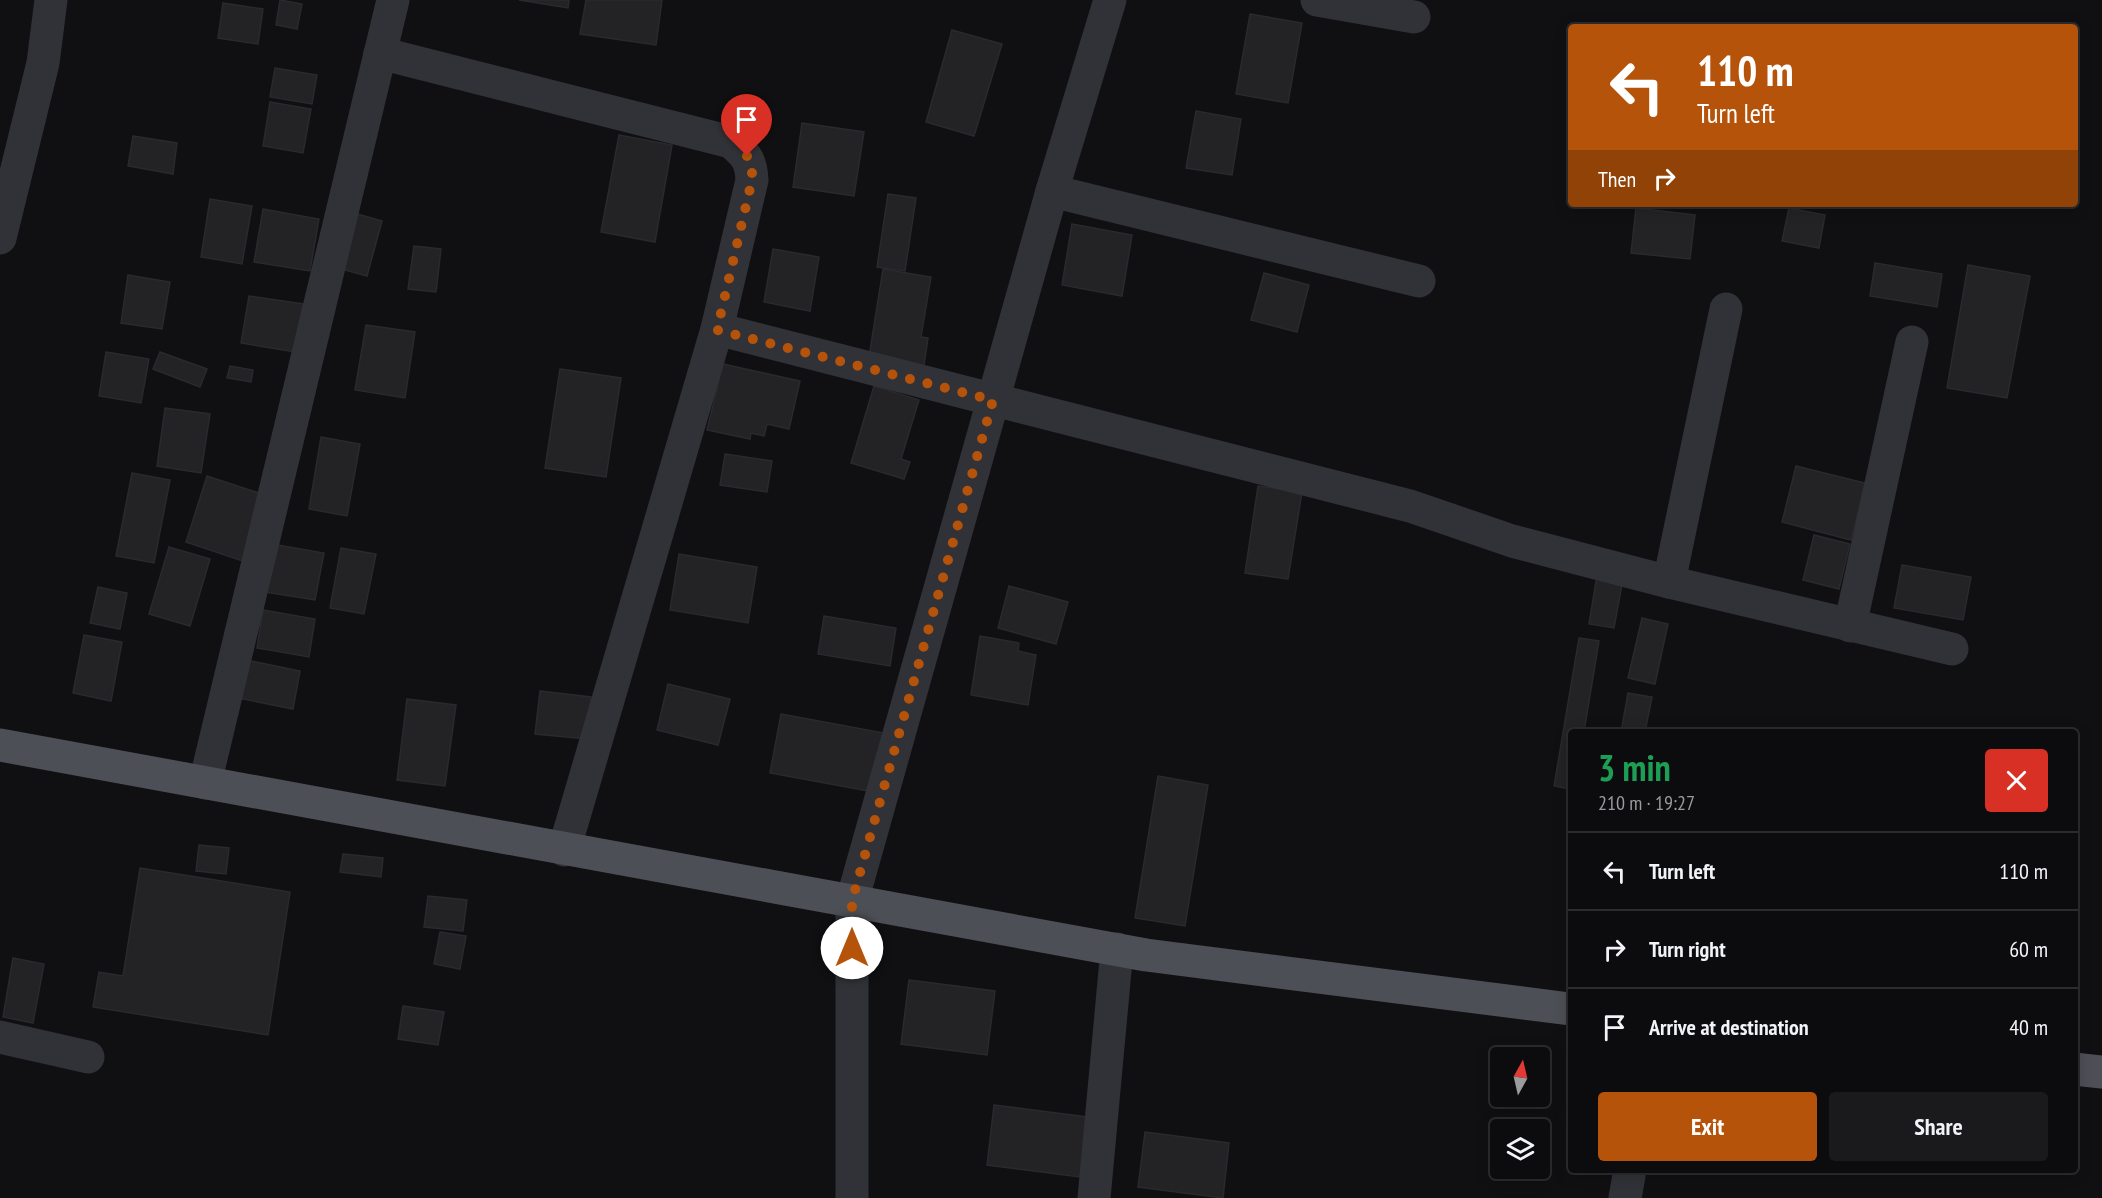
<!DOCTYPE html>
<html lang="en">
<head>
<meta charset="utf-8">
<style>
	:root { --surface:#0c0c0e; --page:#1a1a1c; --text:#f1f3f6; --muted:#9a9b9e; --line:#2c2c2e; --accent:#b45309 }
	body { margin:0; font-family:"PT Sans Narrow",sans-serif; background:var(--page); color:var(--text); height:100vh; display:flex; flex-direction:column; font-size:22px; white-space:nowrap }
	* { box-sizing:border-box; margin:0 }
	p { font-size:20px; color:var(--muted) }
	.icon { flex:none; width:33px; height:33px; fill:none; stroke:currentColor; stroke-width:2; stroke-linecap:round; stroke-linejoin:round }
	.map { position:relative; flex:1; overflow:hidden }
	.sheet { position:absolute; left:1568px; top:729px; width:510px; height:444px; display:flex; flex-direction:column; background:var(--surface); border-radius:6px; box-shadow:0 3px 15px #0003,0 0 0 2px var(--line) }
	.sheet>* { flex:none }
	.top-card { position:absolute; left:1568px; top:24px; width:510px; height:183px; border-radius:6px; box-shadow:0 3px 15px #0003,0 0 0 2px var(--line); background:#b45309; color:#fff; overflow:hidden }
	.needle { width:39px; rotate:8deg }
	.tools { position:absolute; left:1490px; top:1047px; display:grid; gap:12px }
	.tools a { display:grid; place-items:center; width:60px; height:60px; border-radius:6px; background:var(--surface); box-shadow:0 3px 15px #0003,0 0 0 2px var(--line); font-size:30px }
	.pin { position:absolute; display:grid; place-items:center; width:51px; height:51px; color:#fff; margin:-62px -26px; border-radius:50% 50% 50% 0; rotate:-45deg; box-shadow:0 0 6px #0007 }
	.pin .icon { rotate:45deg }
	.me { position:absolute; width:66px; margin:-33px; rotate:0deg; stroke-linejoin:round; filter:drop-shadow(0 0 4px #0008) }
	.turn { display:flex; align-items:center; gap:21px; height:126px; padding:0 30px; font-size:27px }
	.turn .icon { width:78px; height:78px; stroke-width:2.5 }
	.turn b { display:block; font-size:42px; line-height:51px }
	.then { display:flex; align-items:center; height:57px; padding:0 30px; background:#0003; gap:12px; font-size:22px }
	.round { display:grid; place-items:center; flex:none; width:63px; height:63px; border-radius:6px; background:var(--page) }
	.head { display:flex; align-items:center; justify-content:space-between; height:102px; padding:0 30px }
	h1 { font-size:36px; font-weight:600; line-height:45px; color:#1e9e55 }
	.cta { display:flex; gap:12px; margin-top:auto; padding:12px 30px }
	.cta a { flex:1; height:69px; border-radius:6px; background:var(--accent); color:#fff; font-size:24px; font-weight:600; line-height:69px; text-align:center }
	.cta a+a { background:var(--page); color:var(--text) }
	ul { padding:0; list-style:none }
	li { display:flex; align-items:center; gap:18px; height:78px; padding:0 30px; border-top:2px solid var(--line) }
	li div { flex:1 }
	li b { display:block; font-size:22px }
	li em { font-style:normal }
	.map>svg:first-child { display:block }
	.building { fill:#232326; stroke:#2a2a2e; stroke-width:1.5 }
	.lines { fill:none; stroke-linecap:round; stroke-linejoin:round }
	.minor { stroke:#313237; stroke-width:33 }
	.major { stroke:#4d4f56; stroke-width:33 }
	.route { stroke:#b45309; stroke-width:10; stroke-dasharray:0 18 }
</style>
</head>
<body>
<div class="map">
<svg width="2102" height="1198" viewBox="0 0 2102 1198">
	<rect width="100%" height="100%" fill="#101012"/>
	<g class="building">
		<path d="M280 0 302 4 297 29 276 25Z"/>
		<path d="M519 0H569L568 8Z"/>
		<path d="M586 0H662L656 45 580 34Z"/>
		<path d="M223 3 263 9 258 44 218 38Z"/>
		<path d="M1250 14 1302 23 1288 103 1236 94Z"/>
		<path d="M952 30 1002 44 974 136 926 122Z"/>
		<path d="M275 68 317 75 312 104 270 97Z"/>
		<path d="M270 102 311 109 303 153 263 146Z"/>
		<path d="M1196 111 1241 119 1232 175 1186 168Z"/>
		<path d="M802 123 864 132 854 196 793 187Z"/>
		<path d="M619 135 672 145 655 242 601 232Z"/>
		<path d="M133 136 177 143 173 174 128 166Z"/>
		<path d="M888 194 916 198 905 271 877 267Z"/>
		<path d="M210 199 252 206 242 264 201 257Z"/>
		<path d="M1636 208 1695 215 1690 259 1631 253Z"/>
		<path d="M1789 208 1825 215 1819 248 1782 241Z"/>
		<path d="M263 209 319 219 310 271 254 262Z"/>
		<path d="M354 213 382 221 367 276 338 268Z"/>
		<path d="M1072 224 1132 235 1122 296 1062 285Z"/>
		<path d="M414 246 441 249 436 292 408 289Z"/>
		<path d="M773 249 819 257 810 311 764 302Z"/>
		<path d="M1875 263 1942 274 1937 307 1870 296Z"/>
		<path d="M1968 265 2030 276 2007 398 1947 388Z"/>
		<path d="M883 269 931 277 921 337 928 338 923 372 868 363Z"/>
		<path d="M1264 273 1309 285 1297 332 1251 320Z"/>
		<path d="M128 275 170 282 162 329 121 323Z"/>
		<path d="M249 296 303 304 295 352 241 343Z"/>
		<path d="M366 325 415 332 405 398 355 390Z"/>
		<path d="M106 352 149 359 141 403 99 396Z"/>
		<path d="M160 352 207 369 200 387 153 369Z"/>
		<path d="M723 364 800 381 789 429 767 424 764 436 751 433 750 439 707 430Z"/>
		<path d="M230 366 253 370 251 382 227 378Z"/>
		<path d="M560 369 621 378 606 477 545 468Z"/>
		<path d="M874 386 919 400 901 459 910 462 904 479 851 463Z"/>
		<path d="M165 408 210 414 201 473 157 466Z"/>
		<path d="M321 437 360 444 347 516 309 509Z"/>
		<path d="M725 454 772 461 767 492 720 485Z"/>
		<path d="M1796 466 1865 483 1851 540 1782 522Z"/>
		<path d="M132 473 170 480 154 563 116 556Z"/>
		<path d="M207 476 268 496 246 562 186 542Z"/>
		<path d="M1258 486 1302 492 1288 579 1245 573Z"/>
		<path d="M1814 535 1850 544 1839 589 1803 580Z"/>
		<path d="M272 544 324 553 315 600 264 592Z"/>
		<path d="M169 547 210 559 190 626 149 614Z"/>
		<path d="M341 548 376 554 364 614 330 608Z"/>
		<path d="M679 554 757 567 748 623 670 610Z"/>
		<path d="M1902 565 1971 577 1963 620 1894 608Z"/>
		<path d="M1597 575 1623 579 1614 628 1589 624Z"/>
		<path d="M1009 586 1068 602 1056 644 998 628Z"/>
		<path d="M98 587 127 593 120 629 90 623Z"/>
		<path d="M263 610 315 619 309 657 257 648Z"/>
		<path d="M824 616 896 628 890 666 818 654Z"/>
		<path d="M1642 618 1668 624 1655 684 1628 678Z"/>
		<path d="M84 635 122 642 111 701 73 693Z"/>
		<path d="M980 636 1019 643 1018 651 1036 655 1028 705 971 695Z"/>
		<path d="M1579 638 1599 641 1584 732H1570V789L1554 786Z"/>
		<path d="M246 660 300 671 293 709 238 698Z"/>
		<path d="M668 684 730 699 718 745 657 730Z"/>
		<path d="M540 691 591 697 587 739 535 734Z"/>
		<path d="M1628 693 1652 697 1645 732H1621Z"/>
		<path d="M407 699 456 705 445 786 397 780Z"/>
		<path d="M781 714 884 733 873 792 770 773Z"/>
		<path d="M1158 776 1208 785 1185 926 1135 918Z"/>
		<path d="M199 845 229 848 226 874 196 871Z"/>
		<path d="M343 854 383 858 381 877 340 872Z"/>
		<path d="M140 868 290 892 268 1035 93 1007 99 972 123 976Z"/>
		<path d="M428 896 467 900 463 931 424 927Z"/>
		<path d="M440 932 466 936 460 969 434 964Z"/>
		<path d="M13 958 44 964 33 1023 3 1017Z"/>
		<path d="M909 980 995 991 987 1055 901 1044Z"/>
		<path d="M403 1006 444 1012 438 1045 398 1039Z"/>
		<path d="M994 1105 1087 1117 1080 1177 987 1165Z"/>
		<path d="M1145 1132 1229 1143 1223 1198 1138 1187Z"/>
	</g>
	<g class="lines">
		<g class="minor">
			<path d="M1317 0 1414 17"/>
			<path d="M380 53 731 142C746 155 751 160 752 180L717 329 564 850"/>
			<path d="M1052 191 1110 0"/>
			<path d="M0 238 43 63 51 0"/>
			<path d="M717 329 1410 506 1512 541 1669 582 1952 649"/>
			<path d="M1669 582 1726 309"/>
			<path d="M1850 626 1912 342"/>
			<path d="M205 783 393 0"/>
			<path d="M0 1037 88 1057"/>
			<path d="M852 1198V901L1052 191 1419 281"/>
			<path d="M1094 1198 1117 949"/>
			<path d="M1625 1198 1630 1170"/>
		</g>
		<g class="major">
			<path d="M0 745 1146 955 1570 1009"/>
			<path d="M2074 1069 2102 1072"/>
		</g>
	</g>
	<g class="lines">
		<path class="route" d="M747 156 752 169V180L717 330 993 400 852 901V948"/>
	</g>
</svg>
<div class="tools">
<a><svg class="needle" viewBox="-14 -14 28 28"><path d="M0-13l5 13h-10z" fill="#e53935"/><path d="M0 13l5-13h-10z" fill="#9a9b9e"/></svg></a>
<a><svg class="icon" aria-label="layers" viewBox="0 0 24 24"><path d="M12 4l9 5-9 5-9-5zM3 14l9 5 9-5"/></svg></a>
</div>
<div class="pin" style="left:747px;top:156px;background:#d93025"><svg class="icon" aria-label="arrive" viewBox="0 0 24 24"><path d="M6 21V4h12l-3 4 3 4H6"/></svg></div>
<svg class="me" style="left:852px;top:948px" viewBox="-20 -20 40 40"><circle r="19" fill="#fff"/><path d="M0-13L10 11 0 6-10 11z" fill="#b45309"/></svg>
<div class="top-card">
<div class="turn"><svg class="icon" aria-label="left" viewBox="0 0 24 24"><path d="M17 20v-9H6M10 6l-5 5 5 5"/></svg><div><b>110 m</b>Turn left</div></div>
<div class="then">Then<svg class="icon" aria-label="right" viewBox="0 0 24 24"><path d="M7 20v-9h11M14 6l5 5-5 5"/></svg></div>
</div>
<section class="sheet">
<div class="head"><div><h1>3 min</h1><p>210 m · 19:27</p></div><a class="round" style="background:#d93025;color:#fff"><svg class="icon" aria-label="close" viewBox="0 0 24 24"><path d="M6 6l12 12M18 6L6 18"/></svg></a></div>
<ul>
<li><svg class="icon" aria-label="left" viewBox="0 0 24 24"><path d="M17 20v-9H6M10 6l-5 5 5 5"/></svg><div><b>Turn left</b></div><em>110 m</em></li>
<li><svg class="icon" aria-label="right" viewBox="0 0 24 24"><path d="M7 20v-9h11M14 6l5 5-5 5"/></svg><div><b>Turn right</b></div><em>60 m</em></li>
<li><svg class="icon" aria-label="arrive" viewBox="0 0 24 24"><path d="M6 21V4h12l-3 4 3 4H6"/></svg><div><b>Arrive at destination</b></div><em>40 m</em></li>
</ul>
<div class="cta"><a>Exit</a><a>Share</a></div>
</section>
</div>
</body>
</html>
